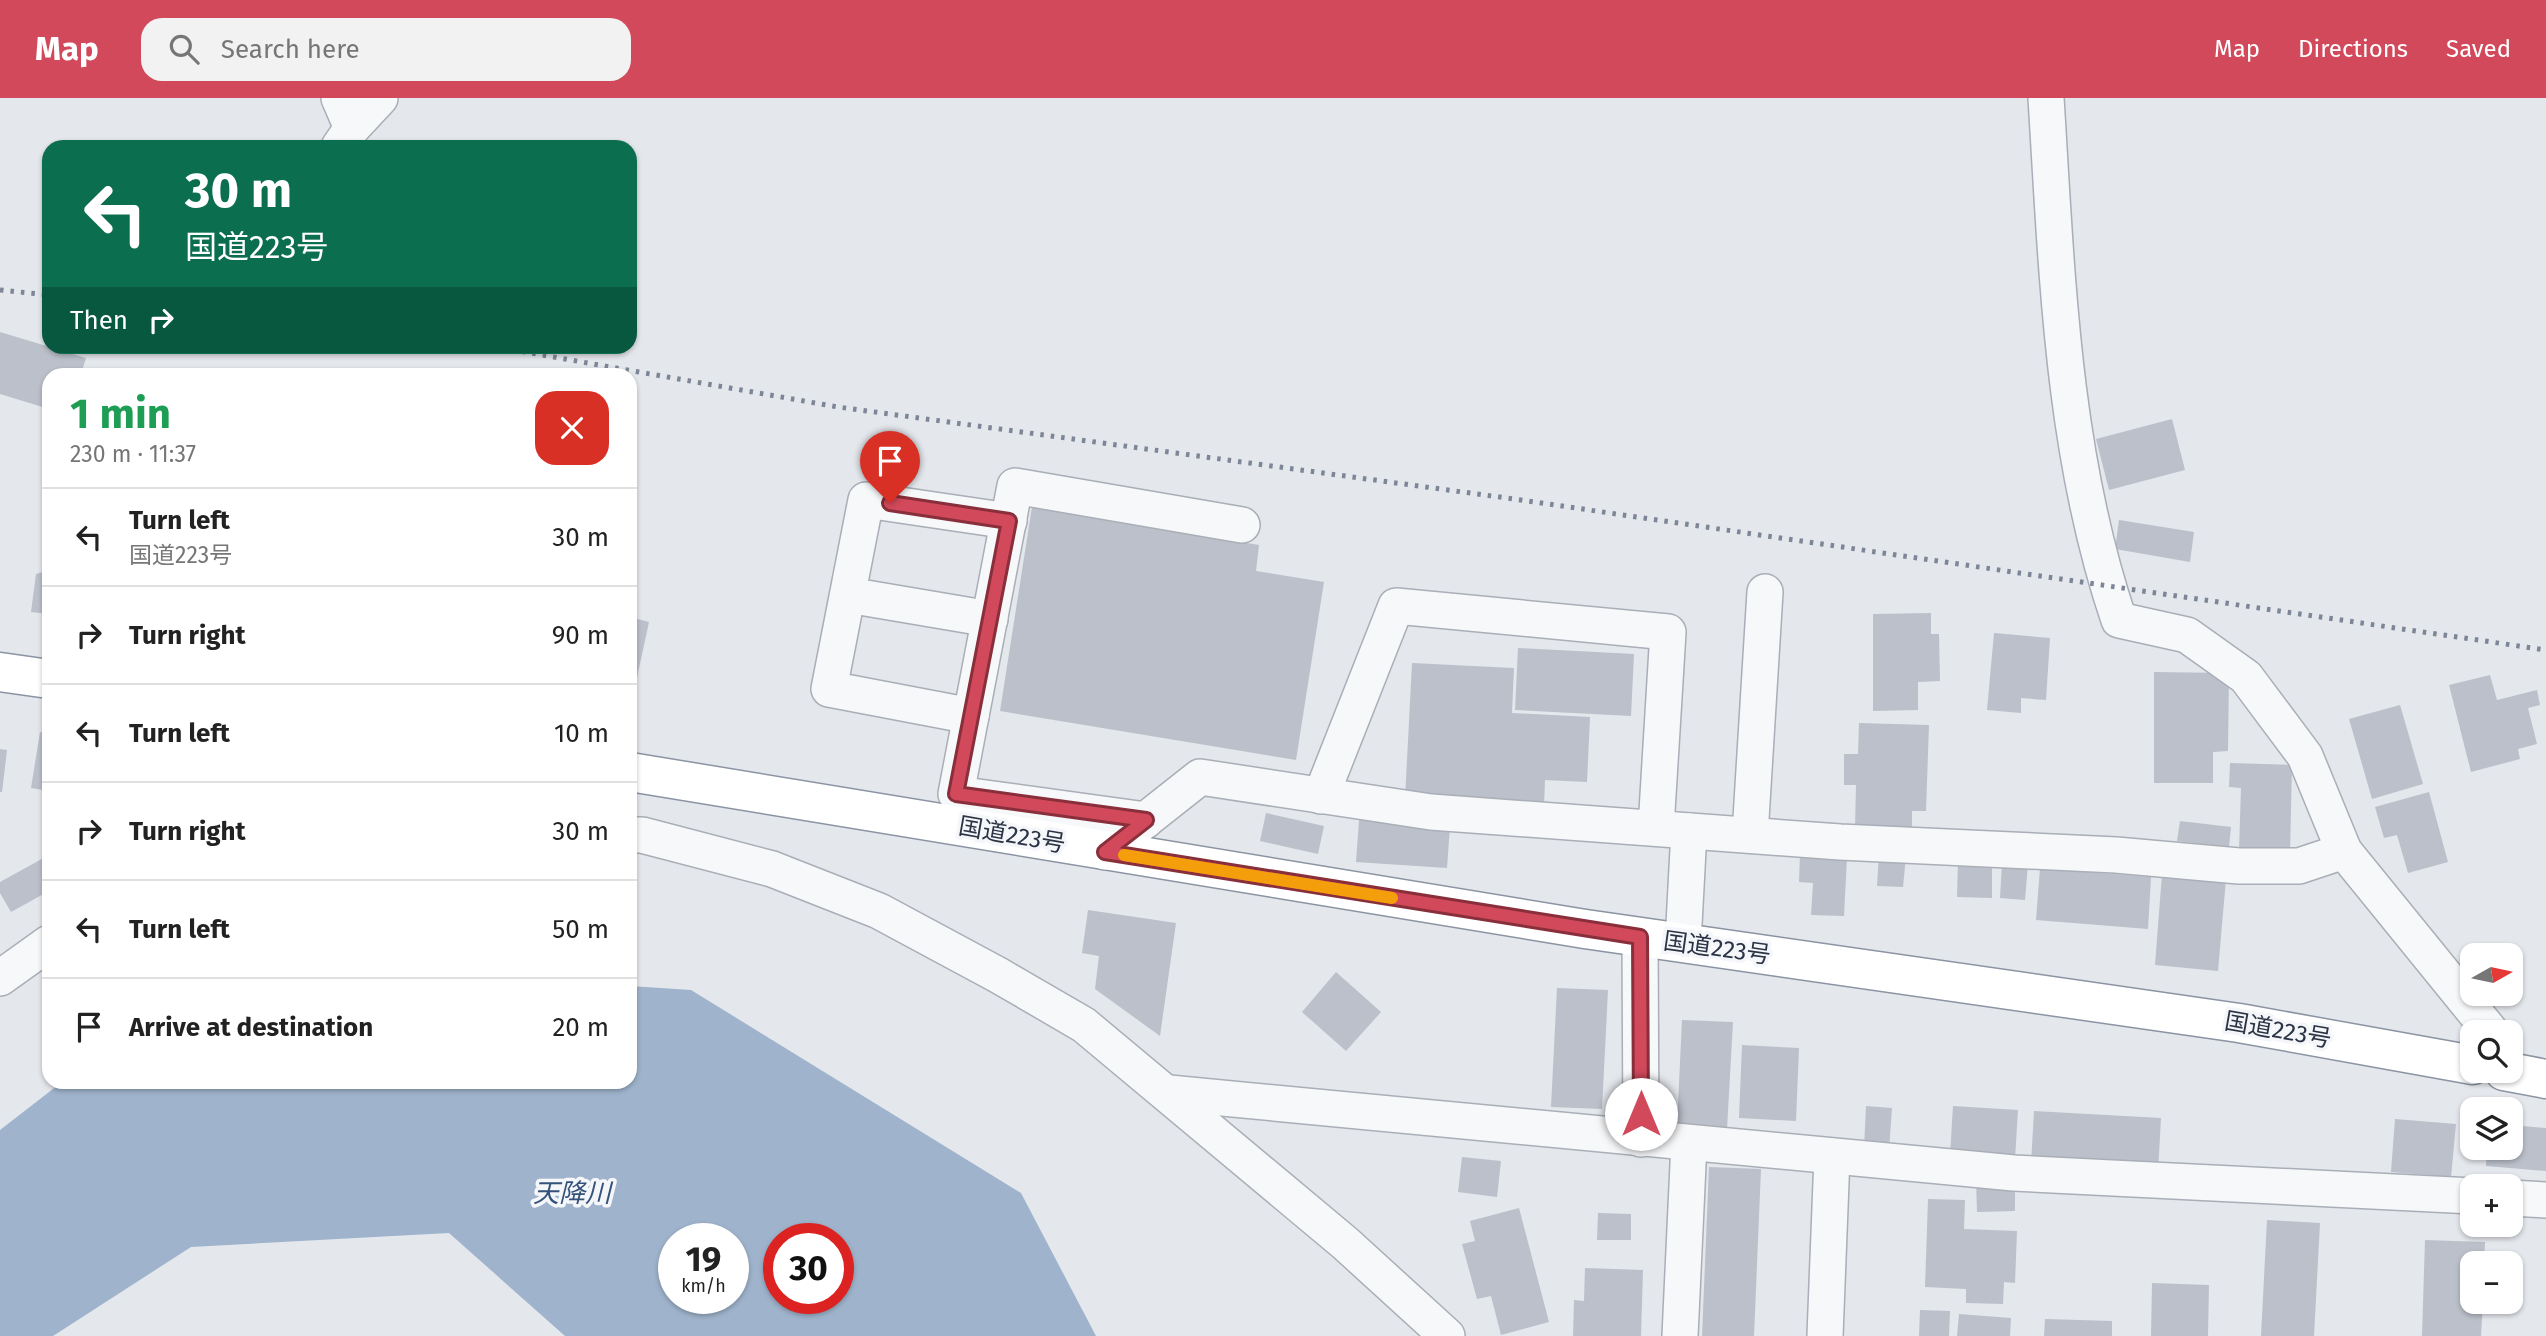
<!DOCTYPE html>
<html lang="en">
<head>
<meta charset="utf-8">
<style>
	:root { --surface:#fff; --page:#f2f2f2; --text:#222; --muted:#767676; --line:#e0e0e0; --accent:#d1495b }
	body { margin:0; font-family:"Fira Sans","Noto Sans JP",sans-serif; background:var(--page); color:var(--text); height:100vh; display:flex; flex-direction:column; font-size:26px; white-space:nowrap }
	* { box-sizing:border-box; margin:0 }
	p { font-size:23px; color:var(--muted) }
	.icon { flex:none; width:38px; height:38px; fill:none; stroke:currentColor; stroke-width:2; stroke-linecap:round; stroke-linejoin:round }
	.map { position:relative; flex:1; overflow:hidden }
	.panel { position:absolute; left:42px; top:270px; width:595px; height:721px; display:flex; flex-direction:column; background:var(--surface); border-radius:21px; box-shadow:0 2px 5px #0004 }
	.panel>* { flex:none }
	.hud { position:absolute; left:42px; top:42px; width:595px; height:214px; border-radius:21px; box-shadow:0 2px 5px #0004; background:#0b6e4f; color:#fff; overflow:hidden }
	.needle { width:46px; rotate:81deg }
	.tools { position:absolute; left:2460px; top:845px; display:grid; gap:14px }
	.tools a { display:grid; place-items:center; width:63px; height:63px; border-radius:14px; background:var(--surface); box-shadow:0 2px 5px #0004; font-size:35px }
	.speed { position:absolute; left:658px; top:1125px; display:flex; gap:14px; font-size:35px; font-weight:700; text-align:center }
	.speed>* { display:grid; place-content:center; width:91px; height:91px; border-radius:50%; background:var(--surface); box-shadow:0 2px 5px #0004; line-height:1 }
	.speed small { font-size:18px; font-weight:400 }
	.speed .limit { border:10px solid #d22; background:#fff; color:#111 }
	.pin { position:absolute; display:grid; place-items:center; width:60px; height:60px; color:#fff; margin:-72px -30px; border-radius:50% 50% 50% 0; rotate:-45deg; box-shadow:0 0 7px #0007 }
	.pin .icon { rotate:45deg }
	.me { position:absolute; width:77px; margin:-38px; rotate:0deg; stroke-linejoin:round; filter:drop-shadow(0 0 5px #0008) }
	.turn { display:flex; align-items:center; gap:24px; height:147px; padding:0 28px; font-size:32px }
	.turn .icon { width:91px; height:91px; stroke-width:2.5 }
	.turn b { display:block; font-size:49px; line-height:60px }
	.then { display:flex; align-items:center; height:66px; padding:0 28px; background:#0003; gap:14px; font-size:26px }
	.round { display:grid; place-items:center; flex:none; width:74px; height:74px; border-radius:21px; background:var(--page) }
	.head { display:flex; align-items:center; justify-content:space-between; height:119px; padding:0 28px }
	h1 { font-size:42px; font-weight:700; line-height:52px; color:#1e9e55 }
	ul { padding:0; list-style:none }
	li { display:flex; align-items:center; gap:21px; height:98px; padding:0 28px; border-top:2px solid var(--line) }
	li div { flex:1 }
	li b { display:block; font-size:26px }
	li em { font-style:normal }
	header { display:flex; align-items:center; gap:42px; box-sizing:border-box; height:98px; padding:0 35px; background:var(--accent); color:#fff }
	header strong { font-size:33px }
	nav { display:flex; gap:38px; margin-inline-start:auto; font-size:24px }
	.search { width:490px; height:63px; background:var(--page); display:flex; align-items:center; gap:18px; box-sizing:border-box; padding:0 24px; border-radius:21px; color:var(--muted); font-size:26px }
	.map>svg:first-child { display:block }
	.water { fill:#9fb4cc; fill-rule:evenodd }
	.building { fill:#bbc0ca }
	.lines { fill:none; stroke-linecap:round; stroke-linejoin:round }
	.street-casing { stroke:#a9aeb7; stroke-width:38 }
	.highway-casing { stroke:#8b94a3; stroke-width:41 }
	.street { stroke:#f7f8fa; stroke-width:35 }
	.highway { stroke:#fff; stroke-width:38 }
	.rail { stroke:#7d8696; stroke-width:5; stroke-dasharray:3.5 7; stroke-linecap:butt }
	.route-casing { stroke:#882f3b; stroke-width:18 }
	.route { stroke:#d1495b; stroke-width:12 }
	.slow { stroke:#f59e0b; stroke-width:12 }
	.labels { text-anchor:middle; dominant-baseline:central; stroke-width:7; stroke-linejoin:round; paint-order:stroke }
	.street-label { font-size:24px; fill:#2b3445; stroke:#f4f6f9 }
	.water-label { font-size:26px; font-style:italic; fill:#34527a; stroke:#f4f6f9 }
</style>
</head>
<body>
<header>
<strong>Map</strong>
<div class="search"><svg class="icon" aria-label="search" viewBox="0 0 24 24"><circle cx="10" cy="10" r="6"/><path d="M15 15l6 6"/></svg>Search here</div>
<nav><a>Map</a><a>Directions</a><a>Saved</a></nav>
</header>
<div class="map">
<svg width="2546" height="1238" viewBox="0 0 2546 1238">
	<rect width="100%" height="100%" fill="#e4e7ec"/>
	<path class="water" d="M630 888 691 892 1021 1095 1096 1238H565L449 1135 191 1149 53 1238H0V1032L62 984H630ZM674 1141H733V1200H674ZM838 1141V1200H779V1141Z"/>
	<g class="building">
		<path d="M0 234 86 260 81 276H49V311L0 296Z"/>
		<path d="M2172 321 2185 372 2109 392 2096 341Z"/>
		<path d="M1032 409 1259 447 1256 473 1324 484 1296 662 1000 613Z"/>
		<path d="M2119 422 2194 434 2190 464 2115 451Z"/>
		<path d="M49 472V516L31 514 36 476Z"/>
		<path d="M1931 515V536H1939L1940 583 1918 584V612L1873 613V516Z"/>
		<path d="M630 519 649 524 633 598 630 597Z"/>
		<path d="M1994 535 2050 540 2046 602 2021 600V615L1987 612Z"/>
		<path d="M1518 550 1634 556 1631 618 1515 612Z"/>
		<path d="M1412 565 1514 570 1512 615 1590 619 1587 684 1545 682 1544 708 1405 701Z"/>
		<path d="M2154 574 2229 575 2228 653 2213 654V685H2154Z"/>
		<path d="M2490 577 2497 602 2537 592 2540 607 2528 610 2537 646 2518 651 2520 661 2471 674 2449 587Z"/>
		<path d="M2400 607 2423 686 2372 701 2349 621Z"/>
		<path d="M1859 625 1929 627 1926 713H1912V731L1855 730 1856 687H1844V656H1858Z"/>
		<path d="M40 634 49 636V693L31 690Z"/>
		<path d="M0 651 7 652 2 694H0Z"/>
		<path d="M2230 665 2292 667 2290 755 2239 753 2241 690 2229 689Z"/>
		<path d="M2429 694 2448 764 2408 775 2397 737 2384 740 2375 709Z"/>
		<path d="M1266 715 1324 728 1318 756 1260 743Z"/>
		<path d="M1359 722 1450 728 1447 770 1356 764Z"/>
		<path d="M2180 723 2231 729 2229 749 2177 743Z"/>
		<path d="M1800 756 1847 759 1844 818 1811 817 1813 785 1799 784Z"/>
		<path d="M1879 756 1906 758 1903 789 1877 788Z"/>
		<path d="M49 757V793L11 814 0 795V784Z"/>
		<path d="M1958 764 1992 765V800L1957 799Z"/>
		<path d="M2002 765 2028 766 2025 802 2000 800Z"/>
		<path d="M2040 770 2151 779 2148 831 2036 822Z"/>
		<path d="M2162 776 2226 781 2218 873 2155 867Z"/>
		<path d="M1088 812 1176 825 1160 938 1095 891 1099 858 1082 855Z"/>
		<path d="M1336 874 1381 914 1346 953 1302 914Z"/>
		<path d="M1557 890 1608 892 1602 1011 1551 1009Z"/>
		<path d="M1682 922 1733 924 1727 1031 1677 1028Z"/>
		<path d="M1742 947 1799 950 1796 1023 1739 1020Z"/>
		<path d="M1866 1008 1892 1010 1889 1052 1864 1051Z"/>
		<path d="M1953 1008 2018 1012 2015 1061 1950 1057Z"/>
		<path d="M2034 1013 2161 1020 2158 1074 2031 1066Z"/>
		<path d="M2395 1021 2456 1026 2451 1079 2391 1074Z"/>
		<path d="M2511 1027 2546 1030V1073L2486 1068 2487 1050H2511Z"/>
		<path d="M1462 1059 1501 1063 1497 1099 1458 1094Z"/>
		<path d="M1709 1069 1761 1071 1754 1238H1702Z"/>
		<path d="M2015 1080V1113L1977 1114 1976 1082Z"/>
		<path d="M1928 1101 1965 1102 1964 1131 2017 1133 2015 1185 2004 1184 2003 1206 1966 1205V1191L1925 1189Z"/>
		<path d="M1519 1110 1549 1224 1501 1237 1491 1198 1477 1201 1462 1146 1475 1143 1470 1123Z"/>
		<path d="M1598 1115 1631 1116V1142H1597Z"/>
		<path d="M2267 1122 2320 1125 2314 1238H2261Z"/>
		<path d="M2425 1142 2485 1144 2484 1166H2473V1204H2483L2481 1238H2422Z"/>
		<path d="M1585 1170 1643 1172 1641 1238H1573L1574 1202 1584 1203Z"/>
		<path d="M2152 1185 2209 1187 2208 1238H2151Z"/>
		<path d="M1920 1212 1950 1213 1949 1238H1919Z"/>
		<path d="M1959 1216 2011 1220 2010 1238H1957Z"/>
		<path d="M2045 1221 2112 1223V1238H2044Z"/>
	</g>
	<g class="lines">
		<g class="street-casing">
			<g id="street">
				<path d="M339 0 352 30"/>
				<path d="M2046 0C2057 175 2062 354 2119 522L2187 537 2246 579 2305 658 2344 753 2491 934"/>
				<path d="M339 49 352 30 380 0"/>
				<path d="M848 497 990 521"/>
				<path d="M971 618 829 591 866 402 1009 423"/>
				<path d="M1321 698 1396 508 1668 534 1656 730"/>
				<path d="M1146 722 956 696 1015 388 1242 427"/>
				<path d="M630 737H642L772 771 879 813 998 877 1084 927 1345 1145 1447 1238"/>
				<path d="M1750 737 1765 494"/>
				<path d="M1105 754 1200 679 1431 714 1840 744 2116 757 2239 768H2299L2344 753"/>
				<path d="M1640 839 1641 1041"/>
				<path d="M1683 845 1689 733"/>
				<path d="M0 880 49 845"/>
				<path d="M1169 995 2014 1075 2473 1098"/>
				<path d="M2511 1100 2546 1102"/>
				<path d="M1680 1238 1689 1045"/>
				<path d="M1825 1238 1832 1058"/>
			</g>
		</g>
		<g class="highway-casing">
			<g id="highway">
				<path d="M0 574 49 581"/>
				<path d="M630 674 1585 831 2239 925 2473 967"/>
				<path d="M2504 973 2546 981"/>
			</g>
		</g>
		<use href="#street" class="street"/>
		<use href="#highway" class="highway"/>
		<g class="rail">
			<path d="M0 192 49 197"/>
			<path d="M491 248 838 309 1514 401 2546 552"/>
		</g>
	</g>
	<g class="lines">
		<g class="route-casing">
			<path id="route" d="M890 405 1009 423 956 696 1146 722 1105 754 1640 839 1641 1016"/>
		</g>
		<use href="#route" class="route"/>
		<path class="slow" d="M1124 757 1392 800"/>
	</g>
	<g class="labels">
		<g class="street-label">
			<text transform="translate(1012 737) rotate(10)">国道223号</text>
			<text transform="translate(1717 850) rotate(8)">国道223号</text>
			<text transform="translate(2278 932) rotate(10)">国道223号</text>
		</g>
		<g class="water-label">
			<text x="572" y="1095">天降川</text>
		</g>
	</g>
</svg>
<div class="tools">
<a><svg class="needle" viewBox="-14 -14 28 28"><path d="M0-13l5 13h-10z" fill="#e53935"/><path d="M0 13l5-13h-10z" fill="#767676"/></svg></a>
<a><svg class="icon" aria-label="search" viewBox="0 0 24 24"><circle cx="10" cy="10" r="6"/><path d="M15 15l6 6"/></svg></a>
<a><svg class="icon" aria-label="layers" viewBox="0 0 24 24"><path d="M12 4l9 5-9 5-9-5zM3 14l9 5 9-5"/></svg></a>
<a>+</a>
<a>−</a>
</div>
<div class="speed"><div>19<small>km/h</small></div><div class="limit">30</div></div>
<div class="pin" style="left:890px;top:405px;background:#d93025"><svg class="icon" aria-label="arrive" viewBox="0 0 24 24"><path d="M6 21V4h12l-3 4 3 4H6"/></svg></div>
<svg class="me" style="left:1641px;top:1016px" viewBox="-20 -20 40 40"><circle r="19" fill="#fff"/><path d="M0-13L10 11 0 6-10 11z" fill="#d1495b"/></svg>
<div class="hud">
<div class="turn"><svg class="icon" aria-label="left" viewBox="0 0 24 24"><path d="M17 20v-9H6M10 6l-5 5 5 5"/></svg><div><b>30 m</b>国道223号</div></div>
<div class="then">Then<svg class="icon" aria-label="right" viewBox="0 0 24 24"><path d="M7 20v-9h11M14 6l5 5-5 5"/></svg></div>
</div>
<section class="panel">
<div class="head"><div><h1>1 min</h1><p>230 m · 11:37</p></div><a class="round" style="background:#d93025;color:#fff"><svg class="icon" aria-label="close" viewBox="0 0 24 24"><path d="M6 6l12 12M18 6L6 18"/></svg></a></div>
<ul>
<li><svg class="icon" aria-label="left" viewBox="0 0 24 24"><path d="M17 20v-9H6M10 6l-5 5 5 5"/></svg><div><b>Turn left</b><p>国道223号</p></div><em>30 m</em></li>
<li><svg class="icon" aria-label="right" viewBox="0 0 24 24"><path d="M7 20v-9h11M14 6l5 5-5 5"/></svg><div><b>Turn right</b></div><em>90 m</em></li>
<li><svg class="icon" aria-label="left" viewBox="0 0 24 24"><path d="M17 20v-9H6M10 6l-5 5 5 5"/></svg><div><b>Turn left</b></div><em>10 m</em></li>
<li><svg class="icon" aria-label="right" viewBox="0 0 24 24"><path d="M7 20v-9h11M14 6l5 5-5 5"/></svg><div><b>Turn right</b></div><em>30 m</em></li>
<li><svg class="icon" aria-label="left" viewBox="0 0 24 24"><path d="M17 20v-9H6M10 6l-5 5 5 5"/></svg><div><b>Turn left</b></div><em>50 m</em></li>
<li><svg class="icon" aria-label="arrive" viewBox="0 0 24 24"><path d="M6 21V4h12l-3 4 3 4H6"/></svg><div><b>Arrive at destination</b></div><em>20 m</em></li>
</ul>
</section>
</div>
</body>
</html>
